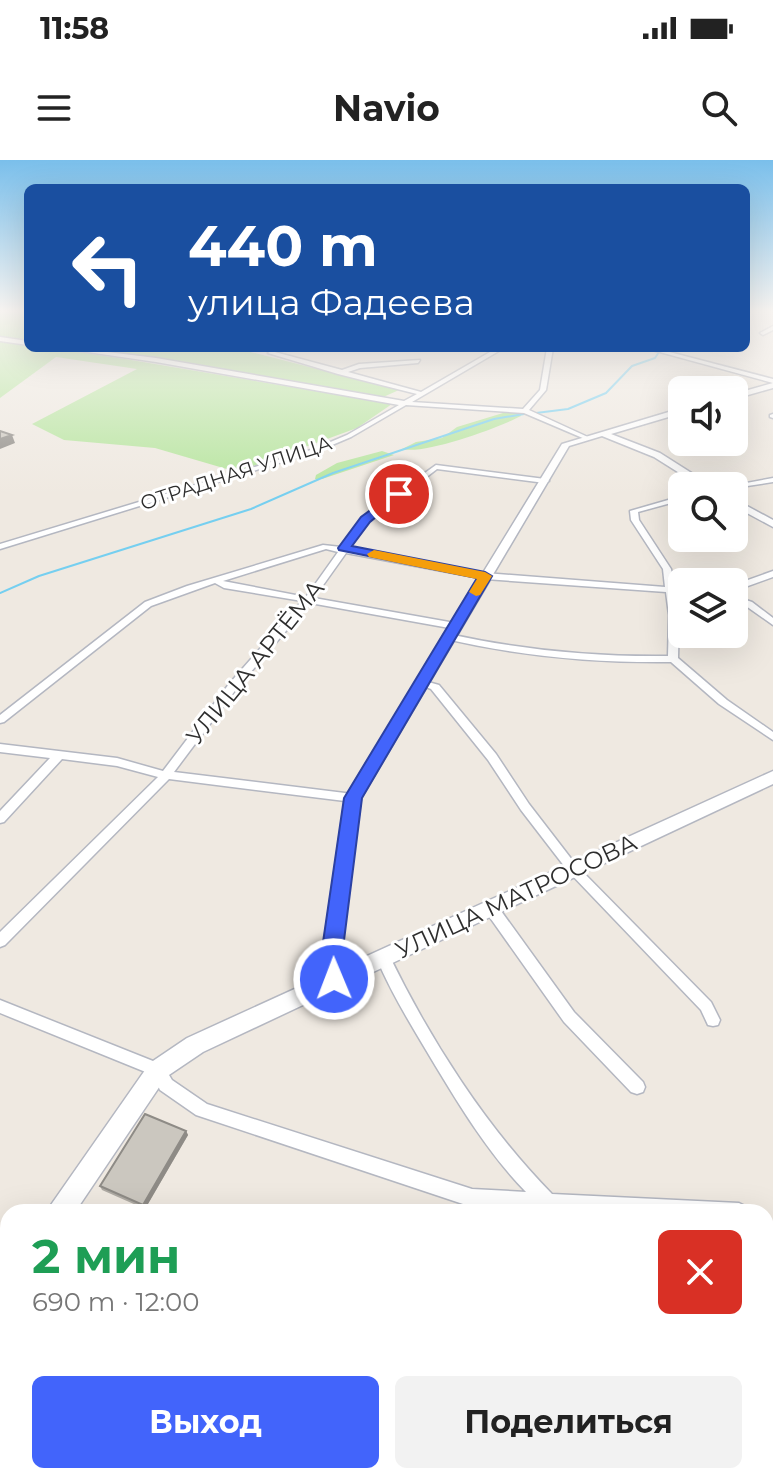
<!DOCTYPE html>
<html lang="ru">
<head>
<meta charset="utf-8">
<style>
	:root { --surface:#fff; --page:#f2f2f2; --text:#222; --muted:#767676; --accent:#4264fb }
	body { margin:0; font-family:Montserrat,sans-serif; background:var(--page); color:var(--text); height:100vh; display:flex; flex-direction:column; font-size:30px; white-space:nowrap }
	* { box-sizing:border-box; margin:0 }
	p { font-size:26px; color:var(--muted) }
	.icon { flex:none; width:44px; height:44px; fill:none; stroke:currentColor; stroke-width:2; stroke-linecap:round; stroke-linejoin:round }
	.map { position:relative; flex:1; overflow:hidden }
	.side { position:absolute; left:0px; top:1044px; width:774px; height:280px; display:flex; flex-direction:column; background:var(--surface); border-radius:24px 24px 0 0; box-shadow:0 8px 32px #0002 }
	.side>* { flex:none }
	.top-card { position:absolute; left:24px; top:24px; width:726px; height:168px; border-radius:12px; box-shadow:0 8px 32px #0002; background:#1a4fa0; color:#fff; overflow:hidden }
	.tools { position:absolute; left:668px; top:216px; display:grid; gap:16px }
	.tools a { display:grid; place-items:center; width:80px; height:80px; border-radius:12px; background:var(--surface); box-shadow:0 8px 32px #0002; font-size:40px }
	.pin { position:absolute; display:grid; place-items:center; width:68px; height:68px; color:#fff; margin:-34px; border:4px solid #fff; border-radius:50%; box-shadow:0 2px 8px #0007 }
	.me { position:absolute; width:88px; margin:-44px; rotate:359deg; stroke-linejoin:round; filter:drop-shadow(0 0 6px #0008) }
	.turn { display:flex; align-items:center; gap:28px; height:168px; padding:0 32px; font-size:36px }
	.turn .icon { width:104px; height:104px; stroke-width:2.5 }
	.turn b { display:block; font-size:56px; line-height:68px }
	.round { display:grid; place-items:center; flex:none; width:84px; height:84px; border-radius:12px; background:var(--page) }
	.headline { display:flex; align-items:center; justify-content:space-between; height:136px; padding:0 32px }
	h1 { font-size:48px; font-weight:700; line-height:60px; color:#1e9e55 }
	.button { display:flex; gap:16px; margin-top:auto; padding:16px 32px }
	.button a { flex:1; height:92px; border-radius:12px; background:var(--accent); color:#fff; font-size:32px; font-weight:700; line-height:92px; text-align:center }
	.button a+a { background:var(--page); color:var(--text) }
	.status { display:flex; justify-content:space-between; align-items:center; height:56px; padding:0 40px; background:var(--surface); direction:ltr }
	.status svg { height:22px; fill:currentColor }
	header { display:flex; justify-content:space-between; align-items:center; height:104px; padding:0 32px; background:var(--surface); font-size:36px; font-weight:700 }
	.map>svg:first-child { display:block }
	.green { fill:#b6e59e }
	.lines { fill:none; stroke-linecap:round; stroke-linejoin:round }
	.stream { stroke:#75cff0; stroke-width:2 }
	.minor-casing { stroke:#b4b7c1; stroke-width:3 }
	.tertiary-casing { stroke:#b4b7c1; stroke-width:3 }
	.secondary-casing { stroke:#b4b7c1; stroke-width:3 }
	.minor { fill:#fff; fill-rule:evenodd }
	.tertiary { fill:#fff; fill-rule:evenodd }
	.secondary { fill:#fff; fill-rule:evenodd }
	.wall { fill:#afaba4 }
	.shaded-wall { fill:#8e8b86 }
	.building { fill:#cbc7bf; stroke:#8e8b86; stroke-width:2 }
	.route { fill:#4264fb; stroke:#2b41a3; stroke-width:2 }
	.slow { fill:#f59e0b }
	.labels { text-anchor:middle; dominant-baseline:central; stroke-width:6; stroke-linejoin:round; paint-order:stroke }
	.far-street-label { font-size:20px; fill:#2e2e2e; stroke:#fff }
	.street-label { font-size:24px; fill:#2e2e2e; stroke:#fff }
</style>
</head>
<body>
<div class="status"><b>11:58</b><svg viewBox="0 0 49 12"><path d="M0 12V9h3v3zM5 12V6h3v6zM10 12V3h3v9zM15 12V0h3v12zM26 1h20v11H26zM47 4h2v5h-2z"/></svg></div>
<header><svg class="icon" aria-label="menu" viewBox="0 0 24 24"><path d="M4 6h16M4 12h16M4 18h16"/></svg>Navio<svg class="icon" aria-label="search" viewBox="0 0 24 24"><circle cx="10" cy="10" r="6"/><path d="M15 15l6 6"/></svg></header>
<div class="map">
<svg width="773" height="1324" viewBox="0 0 773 1324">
	<rect width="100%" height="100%" fill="#efe9e1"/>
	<g class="green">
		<path d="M0 150H28V180L0 176Z"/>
		<path d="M0 181 28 185V188H51L125 199 392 244 357 268 237 312 155 288 64 280 32 264 137 209 56 197 0 238Z"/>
		<path d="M85 188H235L399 230 381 238Z"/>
		<path d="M519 252 521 256C498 268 424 295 402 289L416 282 442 278 457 267 503 253Z"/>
		<path d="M382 291 394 295 322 319H315L316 315 337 303Z"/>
	</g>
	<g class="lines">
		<g class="stream">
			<path d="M664 188H697"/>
			<path d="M536 253 568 249 606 233 632 206 655 198 659 192"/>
			<path d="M0 433 39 416 251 349 333 313 494 259 524 254"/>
		</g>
		<g class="minor-casing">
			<g id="minor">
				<path d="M773 166V170L763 175 760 173Z"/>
				<path d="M0 177 28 181V185L0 181Z"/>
				<path d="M60 188H75L156 198 404 241 417 234 338 214 268 193 271 191 342 210 359 204 420 200 418 203 360 208 348 212 421 232 497 188H504L412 242 523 249 540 230 547 188H553L546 230 529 250 590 278 585 279 524 253 406 245 351 277 318 291 0 389V384L314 289 347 275 399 245 156 202Z"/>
				<path d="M460 188H472L469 190Z"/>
				<path d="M645 188H654L773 219V223Z"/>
				<path d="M773 254V258L770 257V255Z"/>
				<path d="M436 305 545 319 549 321 545 323 437 309 368 362 349 389 485 413 665 427 663 409 631 360 630 351 682 336V340L638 352 639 360 671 409 679 455 678 498 727 540 773 572V580L719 544 671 502C594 503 520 496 446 479L444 477 449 474C522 490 594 497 668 496L669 455 666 432 485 419 346 393 314 438 455 463 460 466 455 469 310 443 237 528 174 612 353 634 357 635 359 638 357 641 353 642 169 619 5 785 0 787V772L158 617 117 606 62 599 4 662 0 663V651L50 598 0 592V584L117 598 163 611 229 524 302 441 224 428 215 423 151 446 4 562 0 563V555L145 442 187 426 323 385 341 387 362 358ZM326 389 338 392 306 437 223 421Z"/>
				<path d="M773 318V322L734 328V326H730Z"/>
				<path d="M773 411V417L734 431V425Z"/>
				<path d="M734 436 752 442 773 458V465L746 446 734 442Z"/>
				<path d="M421 520 439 525 496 594 529 644 576 705 711 842 720 860 718 865 713 866 708 865 701 850 568 711 521 650 488 600 431 529 416 523Z"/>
				<path d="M491 743 496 744 574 852 643 922 645 927 643 932 637 934 631 932 564 862 486 752 484 748 486 744Z"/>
				<path d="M383 791 388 793C429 878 485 966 552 1034L739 1043 745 1046 748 1052H547L472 1047 196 955 160 930 153 915 0 853V840L163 905 172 920 207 944 472 1029 526 1032C486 991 456 940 426 890 408 860 390 830 376 797L378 793Z"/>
				<path d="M766 1085 773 1088V1113L766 1110Z"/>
				<path d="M257 1316H279L277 1324H255Z"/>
			</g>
		</g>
		<g class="tertiary-casing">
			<g id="tertiary">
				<path d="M773 223V228L734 239V234Z"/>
				<path d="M682 248V253L611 274 660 293 712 326H700L654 297 602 276 569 286 361 638 340 796 343 819 341 825 334 827 327 825 322 796 345 638 562 284Z"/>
				<path d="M734 339 773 360V367L734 346Z"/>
			</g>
		</g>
		<g class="secondary-casing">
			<g id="secondary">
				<path d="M773 611V624L203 892 166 917 75 1052H46L150 903 187 878Z"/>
				<path d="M8 1117V1154L0 1157V1120Z"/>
			</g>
		</g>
		<use href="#minor" class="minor"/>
		<use href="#tertiary" class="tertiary"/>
		<use href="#secondary" class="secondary"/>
	</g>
	<path class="wall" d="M186 971 188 975 145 1049 102 1030 100 1026Z"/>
	<g class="shaded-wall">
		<path d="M12 275 15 283 0 289V279Z"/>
		<path d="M186 971 188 975 145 1049 143 1045Z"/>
	</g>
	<g class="building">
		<path d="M0 271 12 275 0 279Z"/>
		<path d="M145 954 186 971 143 1045 100 1026Z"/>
	</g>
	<linearGradient id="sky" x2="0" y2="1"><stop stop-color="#7abfeb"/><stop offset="0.45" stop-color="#f8f5f2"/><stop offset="1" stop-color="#f8f5f2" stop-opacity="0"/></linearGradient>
	<rect width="773" height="335" fill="url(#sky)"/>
	<path class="route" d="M395 332 404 334 370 362 352 386 485 412 492 416 362 638 342 796 345 819 342 826 334 828 327 826 321 796 344 638 477 418 339 390 338 388 361 357Z"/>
	<path class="slow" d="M374 390 485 412 492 416 480 435 476 436 469 432 477 419 369 397 367 394Z"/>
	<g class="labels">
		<g class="far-street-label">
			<text transform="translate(236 313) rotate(-18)">ОТРАДНАЯ УЛИЦА</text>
		</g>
		<g class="street-label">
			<text transform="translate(255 502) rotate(-51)">УЛИЦА АРТЁМА</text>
			<text transform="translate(516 736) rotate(-25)">УЛИЦА МАТРОСОВА</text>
		</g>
	</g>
</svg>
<div class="tools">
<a><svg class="icon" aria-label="sound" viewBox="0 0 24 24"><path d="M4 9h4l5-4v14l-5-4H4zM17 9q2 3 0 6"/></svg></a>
<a><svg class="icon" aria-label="search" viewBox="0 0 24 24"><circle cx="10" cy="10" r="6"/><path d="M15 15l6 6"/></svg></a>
<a><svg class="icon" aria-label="layers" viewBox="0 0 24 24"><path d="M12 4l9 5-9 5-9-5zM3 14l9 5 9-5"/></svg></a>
</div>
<div class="pin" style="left:399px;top:334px;background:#d93025"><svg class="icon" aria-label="arrive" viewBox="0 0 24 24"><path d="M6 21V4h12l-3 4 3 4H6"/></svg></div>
<svg class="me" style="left:334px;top:819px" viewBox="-20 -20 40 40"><circle r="17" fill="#4264fb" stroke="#fff" stroke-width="3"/><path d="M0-11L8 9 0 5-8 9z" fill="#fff"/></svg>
<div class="top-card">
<div class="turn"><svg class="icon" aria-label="left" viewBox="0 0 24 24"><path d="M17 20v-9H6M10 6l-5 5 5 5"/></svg><div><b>440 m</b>улица Фадеева</div></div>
</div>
<section class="side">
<div class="headline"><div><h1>2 мин</h1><p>690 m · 12:00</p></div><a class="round" style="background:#d93025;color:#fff"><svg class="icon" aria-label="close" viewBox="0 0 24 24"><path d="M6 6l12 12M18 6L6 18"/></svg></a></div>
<div class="button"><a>Выход</a><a>Поделиться</a></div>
</section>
</div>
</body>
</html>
